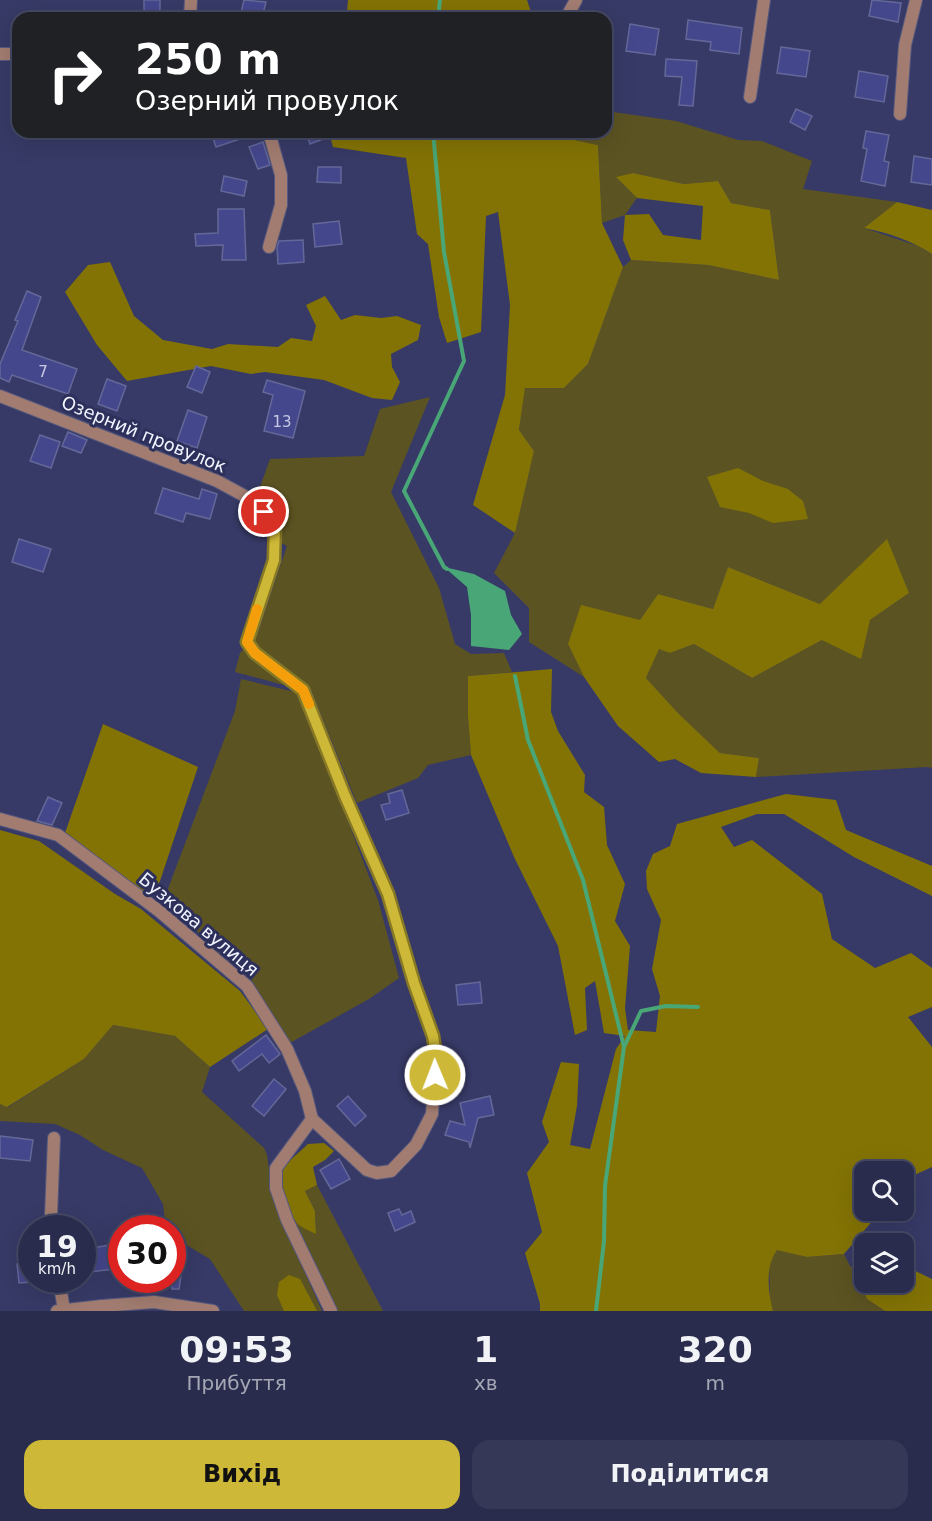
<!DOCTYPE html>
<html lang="uk">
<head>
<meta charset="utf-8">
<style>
	:root { --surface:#292c4c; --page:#353856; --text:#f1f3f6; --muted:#a5a7b5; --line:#454864; --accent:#ceb837 }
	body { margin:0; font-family:"DejaVu Sans",sans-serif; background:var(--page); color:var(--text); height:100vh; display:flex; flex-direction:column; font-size:22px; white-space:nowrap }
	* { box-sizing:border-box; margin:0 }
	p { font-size:20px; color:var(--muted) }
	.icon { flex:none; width:33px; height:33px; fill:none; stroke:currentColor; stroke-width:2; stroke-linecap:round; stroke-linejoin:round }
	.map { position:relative; height:1311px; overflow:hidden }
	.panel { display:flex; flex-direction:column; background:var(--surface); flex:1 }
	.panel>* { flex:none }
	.top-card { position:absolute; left:12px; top:12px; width:600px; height:126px; border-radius:18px; box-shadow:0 6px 24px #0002,0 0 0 2px var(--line); background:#202124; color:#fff; overflow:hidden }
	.tools { position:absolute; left:854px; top:1161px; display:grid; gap:12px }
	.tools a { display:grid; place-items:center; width:60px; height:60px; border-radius:12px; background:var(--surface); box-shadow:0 6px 24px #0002,0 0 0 2px var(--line); font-size:30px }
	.speed { position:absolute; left:18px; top:1215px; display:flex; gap:12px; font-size:30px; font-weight:700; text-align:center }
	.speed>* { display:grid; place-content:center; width:78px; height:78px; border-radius:50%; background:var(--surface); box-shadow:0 6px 24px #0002,0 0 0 2px var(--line); line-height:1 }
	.speed small { font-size:15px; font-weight:400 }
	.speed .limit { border:9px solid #d22; background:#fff; color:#111 }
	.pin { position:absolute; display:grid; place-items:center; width:51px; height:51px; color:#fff; margin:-26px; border:3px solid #fff; border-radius:50%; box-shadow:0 2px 6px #0007 }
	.me { position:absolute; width:66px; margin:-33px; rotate:359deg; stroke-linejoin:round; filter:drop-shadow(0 0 4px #0008) }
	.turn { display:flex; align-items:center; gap:21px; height:126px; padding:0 24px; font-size:27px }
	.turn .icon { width:78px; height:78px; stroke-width:2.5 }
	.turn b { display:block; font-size:42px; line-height:51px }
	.eta { display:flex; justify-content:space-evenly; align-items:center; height:102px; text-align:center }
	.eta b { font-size:36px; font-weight:700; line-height:42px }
	.button { display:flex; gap:12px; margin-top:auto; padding:12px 24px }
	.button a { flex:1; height:69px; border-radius:18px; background:var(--accent); color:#111; font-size:24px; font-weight:700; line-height:69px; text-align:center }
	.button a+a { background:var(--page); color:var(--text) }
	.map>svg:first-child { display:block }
	.green { fill:#5c5322 }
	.forest { fill:#837305 }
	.water { fill:#49a677 }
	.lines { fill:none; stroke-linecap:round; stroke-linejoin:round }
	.stream { stroke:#49a677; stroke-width:4 }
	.building { fill:#45478d; stroke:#646898; stroke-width:1.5 }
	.minor-casing { stroke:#55587e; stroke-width:14 }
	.minor { stroke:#a27c70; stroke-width:12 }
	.route-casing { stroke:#867824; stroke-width:15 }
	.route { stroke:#ceb837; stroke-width:10 }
	.slow { stroke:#f59e0b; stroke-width:10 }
	.labels { text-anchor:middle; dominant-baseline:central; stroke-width:6; stroke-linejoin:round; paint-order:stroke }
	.number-label { font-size:15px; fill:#c7c9e2 }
	.street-label { font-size:18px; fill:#f2f4ff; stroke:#2d305a }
</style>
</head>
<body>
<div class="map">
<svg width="932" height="1311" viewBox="0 0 932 1311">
	<rect width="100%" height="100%" fill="#373a66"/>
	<g class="green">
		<path d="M606 111 676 121 738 140 762 141 812 161 803 189 897 202 864 228 918 246 932 254V768L927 767 756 777 759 758 720 753 678 713 646 678 659 648 670 653 694 644 752 678 822 640 870 620 909 593 820 604 728 567 713 609 658 594 640 620 568 644 584 677 529 642V608L494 573 515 533 534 451 519 430 525 387 564 388 588 364 623 267 631 260 708 265 779 280 770 210 731 203 718 181 684 184 633 173 617 178 637 198 625 215 602 223 598 145 537 132H606Z"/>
		<path d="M430 397 391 492 439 588 455 644 471 654 504 653 512 672 468 676V717L471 755 428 765 418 778 357 803 311 690 295 688 235 672 240 653 257 636 287 546 263 533 260 487 270 459 364 456 380 409Z"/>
		<path d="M241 679 299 693 378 900 399 978 369 999 288 1044 251 979 207 943 166 894 235 711Z"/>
		<path d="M113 1025 175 1036 210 1067 202 1092 264 1148 267 1155 273 1199 322 1311H244L210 1259 173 1237 172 1228H166L163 1204 142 1168 103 1150 80 1135 55 1124 0 1121V1104L8 1107 84 1059Z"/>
		<path d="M317 1185 383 1311H337L293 1218 301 1226 316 1233 315 1211 305 1191Z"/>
		<path d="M777 1249 807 1257 844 1254 867 1299 885 1311H773L770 1299 769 1260Z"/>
	</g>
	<g class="forest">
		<path d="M348 0H527L533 18H343L347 11Z"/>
		<path d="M329 132H537L598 145 602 223 623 267 588 364 564 388H525L519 430 534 451 515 533 473 505 505 395 510 305 498 212 486 216 481 332 447 343 439 317 428 244 417 234 406 158 333 147Z"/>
		<path d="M633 173 684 184 718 181 731 203 770 210 779 280 708 265 631 260 623 240 625 215 649 214 663 235 701 240 703 206 637 198 616 177Z"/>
		<path d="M897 202 932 210V254C910 240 889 233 864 228Z"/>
		<path d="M110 262 134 316 163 340 212 349 228 344 278 347 291 338 312 341 316 326 306 305 325 296 341 320 355 315 381 318 397 316 421 325 418 340 391 354 392 367 400 382 392 400 372 398 324 380 265 372 251 374 211 366 127 381 97 345 65 292 88 265Z"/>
		<path d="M738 468 763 481 788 489 803 501 808 519 773 523 749 513 720 507 707 477Z"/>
		<path d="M887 539 909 593 870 620 861 659 822 640 752 678 694 644 670 653 659 649 646 678 678 713 720 753 759 758 756 777 701 773 675 759 659 762 618 726 584 677 568 644 581 605 640 620 658 594 713 609 728 567 820 604Z"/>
		<path d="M552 669 551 712 558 731 585 775 584 792 604 807 607 845 625 884 615 921 630 946 625 1008 628 1030 656 1032 660 996 652 969 661 920 647 889 646 871 653 854 670 846 677 824 786 794 836 800 846 830 932 866V896L854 857 784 814H757L721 827 734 847 752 840 822 894 832 939 875 968 911 953 932 968V1007L908 1017 932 1047V1167L910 1177 903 1184V1172H864V1210L881 1211 844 1254 807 1257 777 1250C765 1266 768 1292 773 1311H540V1304L525 1253 542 1232 527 1173 549 1142 542 1122 561 1062 579 1064 577 1106 570 1145 590 1149 616 1049 625 1036 604 1033 595 981 585 988 587 1030 575 1035 558 946 514 857 471 755 468 717V676Z"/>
		<path d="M103 724 198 767 160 881 149 898 65 833Z"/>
		<path d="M0 830 39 841 115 894 141 909 240 991 268 1029 210 1067 175 1036 113 1025 84 1059 7 1107 0 1104Z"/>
		<path d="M324 1143 334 1151 325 1160 313 1167 317 1185 305 1191 315 1211 316 1234C311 1231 304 1229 299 1225 288 1215 277 1186 282 1172 286 1162 300 1152 308 1144Z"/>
		<path d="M864 1263V1282H903V1265L932 1279V1311H885L867 1299 851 1267Z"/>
		<path d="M289 1275 300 1279 317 1311H284L277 1295 279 1282Z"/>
	</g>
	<path class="water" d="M444 567 474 574 505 591 511 615 522 634 509 650 471 646V615L467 587Z"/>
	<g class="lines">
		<g class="stream">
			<path d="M438 18 440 0"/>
			<path d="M433 132 444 252 464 361 404 491 444 567 447 569"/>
			<path d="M515 676 528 740 583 880 624 1047 605 1186 604 1241 596 1311"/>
			<path d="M624 1047 641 1011 666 1006 698 1007"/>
		</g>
	</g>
	<g class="building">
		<rect x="144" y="0" width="16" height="18"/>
		<path d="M244 0 266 2 262 18 240 17Z"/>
		<path d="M872 0 901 3 898 22 869 16Z"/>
		<path d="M688 20 742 28 739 54 710 50 711 42 686 39Z"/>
		<path d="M630 24 659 29 655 55 626 51Z"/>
		<path d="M781 47 810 51 806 77 777 73Z"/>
		<path d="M666 59 697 61 693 106 679 105 682 77 665 76Z"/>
		<path d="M859 71 888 76 884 102 855 97Z"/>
		<path d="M796 109 812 116 805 130 790 122Z"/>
		<path d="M866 131 889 135 884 161 889 162 885 186 861 181 867 149 863 148Z"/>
		<path d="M211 132H255V134L216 147Z"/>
		<path d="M306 132H338L339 133 310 144Z"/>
		<path d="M263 142 270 165 258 169 249 147Z"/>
		<path d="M914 156 932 159V185L911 182Z"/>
		<path d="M318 167H341V183L317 182Z"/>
		<path d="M224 176 247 181 244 196 221 191Z"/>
		<path d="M218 209H244L246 260H222L223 245 196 246 195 234 218 233Z"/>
		<path d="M339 221 342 244 315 247 313 224Z"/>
		<path d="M303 240 304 262 278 264 277 247 279 241Z"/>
		<path d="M27 291 41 297 22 350 77 369 68 394 12 375 9 382 0 378V364L18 321 15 320Z"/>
		<path d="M196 366 210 372 202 393 187 387Z"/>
		<path d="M107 379 126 386 117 411 98 404Z"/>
		<path d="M267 380 305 391 293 438 264 431 273 395 263 392Z"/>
		<path d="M188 410 207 417 197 448 177 441Z"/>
		<path d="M68 432 87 440 81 453 62 446Z"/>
		<path d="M40 435 60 442 51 468 30 461Z"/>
		<path d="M163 488 199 499 202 489 217 494 210 519 186 513 183 522 155 513Z"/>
		<path d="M19 539 51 549 43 572 12 562Z"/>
		<path d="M402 790 409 813 386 820 381 805 390 803 388 794Z"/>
		<path d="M48 797 62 803 52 825 37 821Z"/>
		<path d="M480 982 482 1003 458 1005 456 985Z"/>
		<path d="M266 1035 280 1054 269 1063 262 1054 239 1071 232 1061Z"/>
		<path d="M274 1079 286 1089 264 1116 252 1106Z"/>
		<path d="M348 1096 366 1116 355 1126 337 1106Z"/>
		<path d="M490 1096 494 1115 478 1118 470 1148 469 1142 445 1135 450 1121 465 1125 460 1103Z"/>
		<path d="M0 1136 33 1140 30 1161 0 1158Z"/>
		<path d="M339 1159 350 1179 331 1189 320 1170Z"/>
		<path d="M399 1209 402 1215 411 1211 415 1222 395 1231 388 1213Z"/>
		<path d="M120 1243 122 1268 82 1273V1250Z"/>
		<path d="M172 1260 183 1261 179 1289H172Z"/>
		<path d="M32 1262V1282L19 1283 17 1264Z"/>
	</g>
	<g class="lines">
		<g class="minor-casing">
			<g id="minor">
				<path d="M190 18 191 0"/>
				<path d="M566 18 576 0"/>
				<path d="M0 54H18"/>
				<path d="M750 97 764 0"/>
				<path d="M900 114 905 45 916 0"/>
				<path d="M269 132 281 175V205L269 247"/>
				<path d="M0 396 217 481 252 500 275 524 274 560 247 642 255 653 303 690 345 796 388 894 414 983 433 1036 436 1056 432 1114 416 1145 391 1171 377 1173 367 1170 312 1119"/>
				<path d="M0 819 58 835 159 911 247 986 287 1049 305 1091 312 1119 276 1168V1188L287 1220 331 1311"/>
				<path d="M52 1228 51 1216 54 1138"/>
				<path d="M59 1280 64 1310"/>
				<path d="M102 1306 154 1302 213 1311"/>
				<path d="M57 1311 102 1306V1311"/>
			</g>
		</g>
		<use href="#minor" class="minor"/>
	</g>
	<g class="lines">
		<g class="route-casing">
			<path id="route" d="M264 512 275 524 274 560 247 642 255 653 303 690 345 796 388 894 414 983 433 1036 436 1056 435 1075"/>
		</g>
		<use href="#route" class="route"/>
		<path class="slow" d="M257 609 247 642 255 653 303 690 309 704"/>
	</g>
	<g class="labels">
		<g class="number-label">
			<text x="43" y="372">7</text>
			<text x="282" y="422">13</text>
		</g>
		<g class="street-label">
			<text transform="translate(144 434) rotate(22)">Озерний провулок</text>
			<text transform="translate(199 924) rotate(40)">Бузкова вулиця</text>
		</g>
	</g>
</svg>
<div class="tools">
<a><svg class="icon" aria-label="search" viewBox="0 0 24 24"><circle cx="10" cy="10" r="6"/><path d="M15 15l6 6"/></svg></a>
<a><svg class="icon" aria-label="layers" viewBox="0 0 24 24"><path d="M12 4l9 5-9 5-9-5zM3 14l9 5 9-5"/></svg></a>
</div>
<div class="speed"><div>19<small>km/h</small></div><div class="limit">30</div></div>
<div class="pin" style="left:264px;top:512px;background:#d93025"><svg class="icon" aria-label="arrive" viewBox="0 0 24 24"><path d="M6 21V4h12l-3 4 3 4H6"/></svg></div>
<svg class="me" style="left:435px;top:1075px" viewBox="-20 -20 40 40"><circle r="17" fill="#ceb837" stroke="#fff" stroke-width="3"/><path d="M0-11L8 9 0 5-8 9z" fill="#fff"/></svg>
<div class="top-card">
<div class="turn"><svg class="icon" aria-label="right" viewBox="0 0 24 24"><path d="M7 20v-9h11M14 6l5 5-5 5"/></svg><div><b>250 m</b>Озерний провулок</div></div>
</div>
</div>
<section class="panel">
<div class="eta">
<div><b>09:53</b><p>Прибуття</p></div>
<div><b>1</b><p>хв</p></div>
<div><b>320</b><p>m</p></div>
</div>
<div class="button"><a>Вихід</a><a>Поділитися</a></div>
</section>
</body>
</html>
